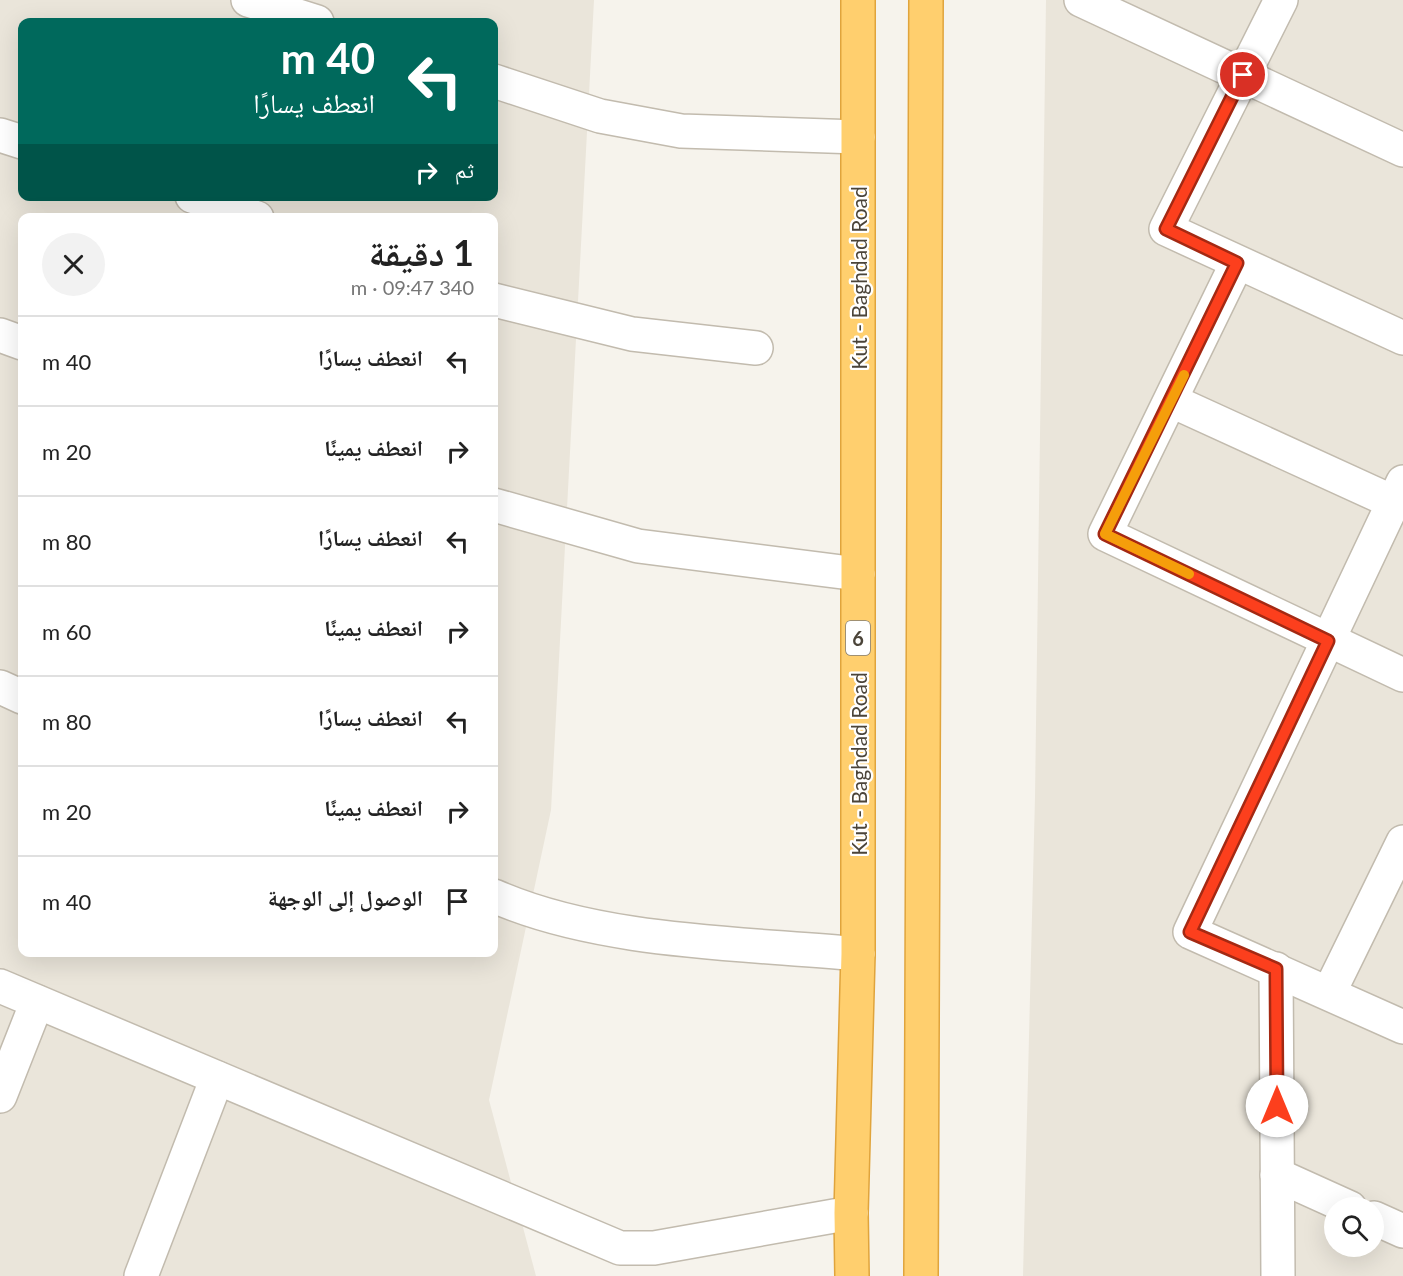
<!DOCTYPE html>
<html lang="ar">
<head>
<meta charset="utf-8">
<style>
	:root { --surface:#fff; --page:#f2f2f2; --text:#222; --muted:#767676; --line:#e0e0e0 }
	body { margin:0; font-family:Lato,"Noto Naskh Arabic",sans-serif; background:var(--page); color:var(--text); direction:rtl; height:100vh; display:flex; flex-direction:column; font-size:22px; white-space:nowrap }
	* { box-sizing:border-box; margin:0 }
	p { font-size:20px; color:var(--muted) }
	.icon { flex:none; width:33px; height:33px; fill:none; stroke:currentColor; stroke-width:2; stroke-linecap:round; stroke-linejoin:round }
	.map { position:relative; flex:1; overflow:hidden; direction:ltr }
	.drawer { position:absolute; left:18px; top:213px; width:480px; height:744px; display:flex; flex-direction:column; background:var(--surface); border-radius:12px; box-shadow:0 6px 24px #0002; direction:rtl }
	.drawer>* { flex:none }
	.banner { position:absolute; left:18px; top:18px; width:480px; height:183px; border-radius:12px; box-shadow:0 6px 24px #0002; direction:rtl; background:#00695c; color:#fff; overflow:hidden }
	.tools { position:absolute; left:1324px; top:1197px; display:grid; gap:12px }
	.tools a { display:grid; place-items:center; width:60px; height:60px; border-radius:50%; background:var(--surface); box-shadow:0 6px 24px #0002; font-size:30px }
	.pin { position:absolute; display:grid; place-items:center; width:51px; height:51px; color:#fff; margin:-26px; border:3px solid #fff; border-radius:50%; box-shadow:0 2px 6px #0007 }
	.me { position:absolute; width:66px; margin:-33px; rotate:0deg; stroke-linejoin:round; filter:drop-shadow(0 0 4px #0008) }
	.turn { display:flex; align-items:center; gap:21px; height:126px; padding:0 24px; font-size:27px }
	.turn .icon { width:78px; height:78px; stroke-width:2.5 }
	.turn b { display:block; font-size:42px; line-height:51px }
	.then { display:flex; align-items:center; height:57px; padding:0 24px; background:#0003; gap:12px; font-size:22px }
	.round { display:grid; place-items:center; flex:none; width:63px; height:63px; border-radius:32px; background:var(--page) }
	.overview { display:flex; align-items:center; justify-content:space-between; height:102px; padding:0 24px }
	h1 { font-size:36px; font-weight:700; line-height:45px }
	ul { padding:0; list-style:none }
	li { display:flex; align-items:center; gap:18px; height:90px; padding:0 24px; border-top:2px solid var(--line) }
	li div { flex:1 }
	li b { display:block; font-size:22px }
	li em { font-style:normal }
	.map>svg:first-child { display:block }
	.residential { fill:#eae5da; fill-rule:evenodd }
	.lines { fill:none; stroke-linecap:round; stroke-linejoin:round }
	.minor-casing { stroke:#c2bbae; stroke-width:36 }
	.highway-casing { stroke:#e0a43c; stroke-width:36 }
	.minor { stroke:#fff; stroke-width:33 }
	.highway { stroke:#ffcf6e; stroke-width:33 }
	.route-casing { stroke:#a42913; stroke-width:15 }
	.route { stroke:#fc3f1d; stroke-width:10 }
	.slow { stroke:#f59e0b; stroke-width:10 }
	.labels { text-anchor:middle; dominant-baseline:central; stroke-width:4.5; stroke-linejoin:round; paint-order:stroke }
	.shield { fill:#fff; stroke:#817c74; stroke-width:1.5 }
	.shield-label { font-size:20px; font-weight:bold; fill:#4b4439 }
	.street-label { font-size:21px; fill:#4b4439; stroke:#fff }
</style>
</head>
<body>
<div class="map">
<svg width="1403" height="1276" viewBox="0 0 1403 1276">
	<rect width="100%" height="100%" fill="#f6f3ec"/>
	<g class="residential">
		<path d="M0 0H594L551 810 489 1100 536 1276H0ZM22 22H494V196H22ZM22 218H494V952H22Z"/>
		<path d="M1046 0H1403V1276H1023L1035 797ZM1335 1208H1374V1246H1335Z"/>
	</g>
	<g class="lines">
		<g class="minor-casing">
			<g id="minor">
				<path d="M248 0 317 22"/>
				<path d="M1081 0 1403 150"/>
				<path d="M1281 0 1166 229 1403 338"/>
				<path d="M494 81 600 116 681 131 858 137"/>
				<path d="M0 135 22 142"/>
				<path d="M192 196 257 218"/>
				<path d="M1237 263 1105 534 1403 675"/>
				<path d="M494 300 632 334 756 348"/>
				<path d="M0 335 22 343"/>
				<path d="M1172 401 1393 502"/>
				<path d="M1403 482 1190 932 1403 1027"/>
				<path d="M494 505 638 546 858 574"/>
				<path d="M0 687 22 697"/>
				<path d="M494 896C600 943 743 943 858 954"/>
				<path d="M1276 969 1278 1276"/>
				<path d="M0 986 620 1248H654L851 1213"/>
				<path d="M1329 993 1403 842"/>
				<path d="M0 1096 37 1002"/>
				<path d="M1277 1175 1350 1208"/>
				<path d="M1374 1218 1403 1231"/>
				<path d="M141 1276 217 1078"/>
			</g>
		</g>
		<g class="highway-casing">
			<g id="highway">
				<path d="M852 1276 851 1213 858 954V0"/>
				<path d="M921 1276 926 0"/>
			</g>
		</g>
		<use href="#minor" class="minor"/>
		<use href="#highway" class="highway"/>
	</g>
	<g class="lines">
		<g class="route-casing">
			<path id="route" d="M1243 75 1166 229 1237 263 1105 534 1328 641 1190 932 1276 969 1277 1106"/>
		</g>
		<use href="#route" class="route"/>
		<path class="slow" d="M1184 375 1105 534 1189 574"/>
	</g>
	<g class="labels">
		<rect class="shield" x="846" y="621" width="24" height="34" rx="4.5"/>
		<g class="shield-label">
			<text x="858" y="638">6</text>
		</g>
		<g class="street-label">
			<text transform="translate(858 278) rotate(-90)">Kut - Baghdad Road</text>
			<text transform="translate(858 764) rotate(-90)">Kut - Baghdad Road</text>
		</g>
	</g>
</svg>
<div class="tools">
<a><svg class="icon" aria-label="search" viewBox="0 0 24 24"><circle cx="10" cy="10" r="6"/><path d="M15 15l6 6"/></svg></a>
</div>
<div class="pin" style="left:1243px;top:75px;background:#d93025"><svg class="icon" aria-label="arrive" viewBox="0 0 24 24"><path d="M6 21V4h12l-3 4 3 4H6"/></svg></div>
<svg class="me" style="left:1277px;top:1106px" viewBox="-20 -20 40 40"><circle r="19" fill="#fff"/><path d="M0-13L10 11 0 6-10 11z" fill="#fc3f1d"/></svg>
<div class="banner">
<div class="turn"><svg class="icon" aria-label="left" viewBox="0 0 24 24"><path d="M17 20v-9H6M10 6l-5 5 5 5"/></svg><div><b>40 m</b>انعطف يسارًا</div></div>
<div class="then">ثم<svg class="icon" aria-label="right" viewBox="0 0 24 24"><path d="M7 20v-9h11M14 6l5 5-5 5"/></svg></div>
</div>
<section class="drawer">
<div class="overview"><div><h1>1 دقيقة</h1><p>340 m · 09:47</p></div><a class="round"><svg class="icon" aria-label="close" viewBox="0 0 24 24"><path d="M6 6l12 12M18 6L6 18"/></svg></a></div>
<ul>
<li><svg class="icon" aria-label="left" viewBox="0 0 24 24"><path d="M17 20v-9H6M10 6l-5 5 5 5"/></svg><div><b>انعطف يسارًا</b></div><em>40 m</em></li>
<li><svg class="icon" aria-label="right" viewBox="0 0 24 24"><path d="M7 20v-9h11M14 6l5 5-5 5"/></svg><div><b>انعطف يمينًا</b></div><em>20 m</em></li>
<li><svg class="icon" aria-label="left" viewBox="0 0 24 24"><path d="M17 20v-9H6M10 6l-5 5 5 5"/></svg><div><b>انعطف يسارًا</b></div><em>80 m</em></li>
<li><svg class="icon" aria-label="right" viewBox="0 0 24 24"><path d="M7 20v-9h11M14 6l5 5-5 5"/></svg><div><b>انعطف يمينًا</b></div><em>60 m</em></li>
<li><svg class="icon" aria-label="left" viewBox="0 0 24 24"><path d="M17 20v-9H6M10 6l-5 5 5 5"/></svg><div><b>انعطف يسارًا</b></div><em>80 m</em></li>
<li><svg class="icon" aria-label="right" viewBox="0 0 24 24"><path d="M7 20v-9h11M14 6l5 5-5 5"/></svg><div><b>انعطف يمينًا</b></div><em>20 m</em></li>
<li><svg class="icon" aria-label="arrive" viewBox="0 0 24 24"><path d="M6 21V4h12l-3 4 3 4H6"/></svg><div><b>الوصول إلى الوجهة</b></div><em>40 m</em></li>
</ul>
</section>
</div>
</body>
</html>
